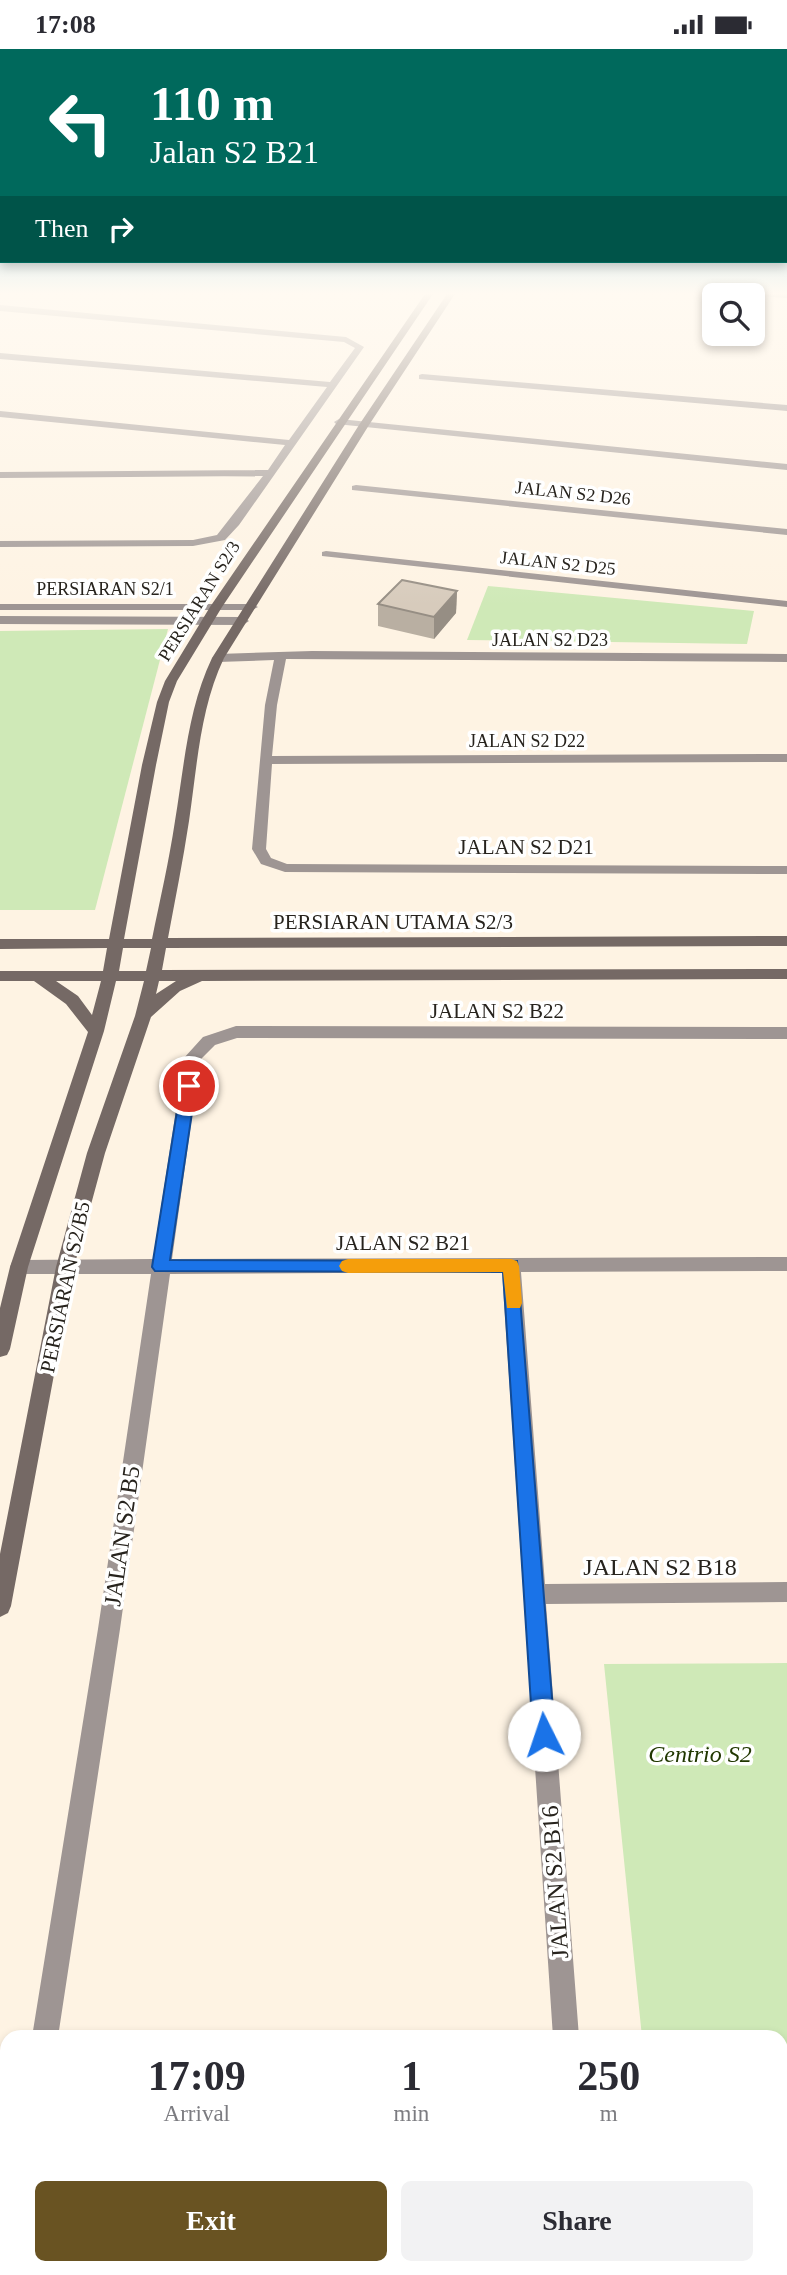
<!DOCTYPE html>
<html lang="en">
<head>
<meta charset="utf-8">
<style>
	:root { --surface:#fff; --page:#f2f2f3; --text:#2b2b33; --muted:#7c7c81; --accent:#695322 }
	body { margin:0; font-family:Georgia,serif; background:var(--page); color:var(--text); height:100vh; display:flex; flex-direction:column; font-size:26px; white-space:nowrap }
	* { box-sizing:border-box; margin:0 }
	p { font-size:23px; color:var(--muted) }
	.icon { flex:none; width:38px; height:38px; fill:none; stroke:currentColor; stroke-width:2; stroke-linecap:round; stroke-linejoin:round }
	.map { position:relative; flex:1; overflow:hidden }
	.details { position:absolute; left:0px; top:1981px; width:788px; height:245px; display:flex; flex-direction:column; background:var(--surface); border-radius:21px 21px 0 0; box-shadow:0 4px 10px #0003 }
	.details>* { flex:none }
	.hud { position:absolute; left:0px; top:0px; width:788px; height:214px; box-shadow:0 4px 10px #0003; background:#00695c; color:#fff; overflow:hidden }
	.buttons { position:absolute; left:702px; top:234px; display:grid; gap:14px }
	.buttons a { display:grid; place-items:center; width:63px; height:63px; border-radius:10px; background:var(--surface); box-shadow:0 4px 10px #0003; font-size:35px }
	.pin { position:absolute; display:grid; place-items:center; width:60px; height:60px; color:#fff; margin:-30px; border:4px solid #fff; border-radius:50%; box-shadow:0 2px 7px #0007 }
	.me { position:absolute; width:77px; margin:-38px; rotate:356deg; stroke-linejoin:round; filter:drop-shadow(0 0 5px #0008) }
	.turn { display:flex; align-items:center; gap:24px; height:147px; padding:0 35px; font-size:32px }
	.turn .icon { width:91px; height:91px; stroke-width:2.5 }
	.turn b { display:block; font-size:49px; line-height:60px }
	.then { display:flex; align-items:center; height:66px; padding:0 35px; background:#0003; gap:14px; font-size:26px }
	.eta { display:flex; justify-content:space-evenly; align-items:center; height:119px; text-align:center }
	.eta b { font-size:42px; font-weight:800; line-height:49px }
	.cta { display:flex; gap:14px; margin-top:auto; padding:14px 35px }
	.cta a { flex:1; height:80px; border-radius:10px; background:var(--accent); color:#fff; font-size:28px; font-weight:800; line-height:80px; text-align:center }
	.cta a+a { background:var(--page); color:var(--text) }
	.status { display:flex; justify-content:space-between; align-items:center; height:49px; padding:0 35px; background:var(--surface); direction:ltr }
	.status svg { height:19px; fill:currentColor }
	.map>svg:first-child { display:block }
	.green { fill:#cfe9b7 }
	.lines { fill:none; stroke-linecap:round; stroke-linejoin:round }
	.minor { fill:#9e9593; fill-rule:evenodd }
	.tertiary { fill:#9e9593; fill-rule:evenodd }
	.secondary { fill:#756965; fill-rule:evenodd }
	.primary { fill:#584945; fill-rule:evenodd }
	.wall { fill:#b9afa2 }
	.shaded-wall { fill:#968e84 }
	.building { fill:#d7cbbc; stroke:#968e84; stroke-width:2 }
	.route { fill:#1a73e8; stroke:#114b97; stroke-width:2 }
	.slow { fill:#f59e0b }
	.labels { text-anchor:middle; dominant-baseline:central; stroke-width:7; stroke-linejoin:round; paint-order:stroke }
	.far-street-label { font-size:18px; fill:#27231d; stroke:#fff }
	.street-label { font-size:21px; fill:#27231d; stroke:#fff }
	.near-street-label { font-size:24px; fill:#27231d; stroke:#fff }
	.near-park-label { font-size:24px; font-style:italic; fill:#213701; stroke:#fff }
</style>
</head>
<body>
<div class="status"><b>17:08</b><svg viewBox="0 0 49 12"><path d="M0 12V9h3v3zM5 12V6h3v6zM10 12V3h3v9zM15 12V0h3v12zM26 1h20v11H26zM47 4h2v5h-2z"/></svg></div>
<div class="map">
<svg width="787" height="2226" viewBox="0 0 787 2226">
	<rect width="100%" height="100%" fill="#fef3e3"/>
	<g class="green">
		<path d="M488 537 754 562 747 595 467 591Z"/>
		<path d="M168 580 95 861H0V582Z"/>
		<path d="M787 1614V2226H666L665 2219H780V1988H642L604 1615Z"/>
	</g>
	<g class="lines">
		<g class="minor">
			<path d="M0 256 346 288 364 298 239 476 225 491 193 497 0 498V492L193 491 217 486 263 427 0 429V423L268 421 285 396 0 368V362L289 391 327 338 0 310V304L330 333 355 299 344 293 0 262Z"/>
			<path d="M422 325 787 356V362L419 330V326Z"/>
			<path d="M339 370 787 415V421L336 375 334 373Z"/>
			<path d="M356 436 787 480V486L352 441V437Z"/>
			<path d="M326 502 787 552V558L322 507V503Z"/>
			<path d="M312 602 787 605V613L286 610 277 656 272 707 787 705V713L272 715 266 800 271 809 287 815 787 817V825L285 823 261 815 252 800 265 656 274 611 218 613 212 609 218 605Z"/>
			<path d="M236 977 787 978V990L237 989 215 996 200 1011 172 1210 787 1208V1222L521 1223 545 1535 787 1533V1553L546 1555 579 1988H553L502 1223 170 1225 120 1580 58 1988H32L98 1580 151 1225H19L12 1223 10 1218 12 1213 19 1211 153 1210 184 1009 203 988Z"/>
			<path d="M7 2208V2219H30L29 2226H0V2219Z"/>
			<rect x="567" y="2219" width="30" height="7"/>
		</g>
		<g class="tertiary">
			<path d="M0 555H252L258 558 252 561H0Z"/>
			<path d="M0 567 243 568 249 572 243 576 0 575Z"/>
		</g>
		<path class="secondary" d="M425 245H433L222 558 177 632 169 653 156 716 124 890H152C160 851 169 812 175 772 184 718 188 659 212 609L359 376 447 245H455L369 376 224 609C200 659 197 718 189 772 183 812 175 851 168 889L787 887V897L166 899 162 921 787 920V930L202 932 180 942 151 968 105 1104 74 1218 11 1557 8 1564 0 1568V1505L56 1218 87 1104 135 967 144 932H116L104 982 28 1218 10 1300 7 1306 0 1308V1259L10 1218 88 983 66 955 34 932H0V922H103L107 899 0 900V890H109L142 716 157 653 165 632 210 558ZM123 899H151L146 922H119ZM56 932H101L92 966 78 947ZM159 932H176L156 945Z"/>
		<path class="primary" d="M754 245H787V249L758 247Z"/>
	</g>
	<path class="wall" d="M457 542 456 564 434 590 378 577V555Z"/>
	<path class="shaded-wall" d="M457 542 456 564 434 590V568Z"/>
	<path class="building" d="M402 531 457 542 434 568 378 555Z"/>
	<linearGradient id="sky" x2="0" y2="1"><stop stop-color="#7cccec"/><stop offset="0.44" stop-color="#fffaf2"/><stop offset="1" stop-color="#fffaf2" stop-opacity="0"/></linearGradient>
	<rect width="787" height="556" fill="url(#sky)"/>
	<path class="route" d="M189 1031 196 1037 170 1211 517 1212 555 1686 552 1694 544 1697 536 1694 533 1686 503 1223 155 1222 152 1218 181 1037Z"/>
	<path class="slow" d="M348 1210H511L517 1212 519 1217 522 1254 520 1259H507L503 1223 348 1224 342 1222 339 1217 342 1212Z"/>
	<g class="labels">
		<g class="far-street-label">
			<text transform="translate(573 444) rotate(6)">JALAN S2 D26</text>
			<text transform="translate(558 514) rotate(6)">JALAN S2 D25</text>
			<text x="105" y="540">PERSIARAN S2/1</text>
			<text transform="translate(199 552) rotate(-58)">PERSIARAN S2/3</text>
			<text x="550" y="591">JALAN S2 D23</text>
			<text x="527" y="692">JALAN S2 D22</text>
		</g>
		<g class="street-label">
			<text x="526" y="798">JALAN S2 D21</text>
			<text x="393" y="873">PERSIARAN UTAMA S2/3</text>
			<text x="497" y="962">JALAN S2 B22</text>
			<text x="403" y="1194">JALAN S2 B21</text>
			<text transform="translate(65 1238) rotate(-78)">PERSIARAN S2/B5</text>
		</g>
		<g class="near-street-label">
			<text transform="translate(122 1487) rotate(-82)">JALAN S2 B5</text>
			<text x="660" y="1518">JALAN S2 B18</text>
			<text transform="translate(555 1833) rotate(-94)">JALAN S2 B16</text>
		</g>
		<g class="near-park-label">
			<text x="700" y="1705">Centrio S2</text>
		</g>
	</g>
</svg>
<div class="buttons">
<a><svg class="icon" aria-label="search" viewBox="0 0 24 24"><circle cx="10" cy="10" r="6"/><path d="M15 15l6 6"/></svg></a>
</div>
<div class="pin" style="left:189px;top:1037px;background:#d93025"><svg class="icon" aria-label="arrive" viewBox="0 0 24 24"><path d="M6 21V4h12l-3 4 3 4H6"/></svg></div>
<svg class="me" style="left:544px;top:1686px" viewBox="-20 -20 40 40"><circle r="19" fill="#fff"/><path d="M0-13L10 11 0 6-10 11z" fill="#1a73e8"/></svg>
<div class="hud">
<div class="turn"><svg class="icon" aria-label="left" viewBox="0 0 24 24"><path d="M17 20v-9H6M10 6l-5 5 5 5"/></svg><div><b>110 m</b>Jalan S2 B21</div></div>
<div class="then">Then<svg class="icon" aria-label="right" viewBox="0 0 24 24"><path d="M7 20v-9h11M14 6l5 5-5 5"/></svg></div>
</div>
<section class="details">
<div class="eta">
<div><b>17:09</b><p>Arrival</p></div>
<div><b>1</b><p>min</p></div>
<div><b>250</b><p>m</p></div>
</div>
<div class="cta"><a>Exit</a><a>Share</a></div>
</section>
</div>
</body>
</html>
